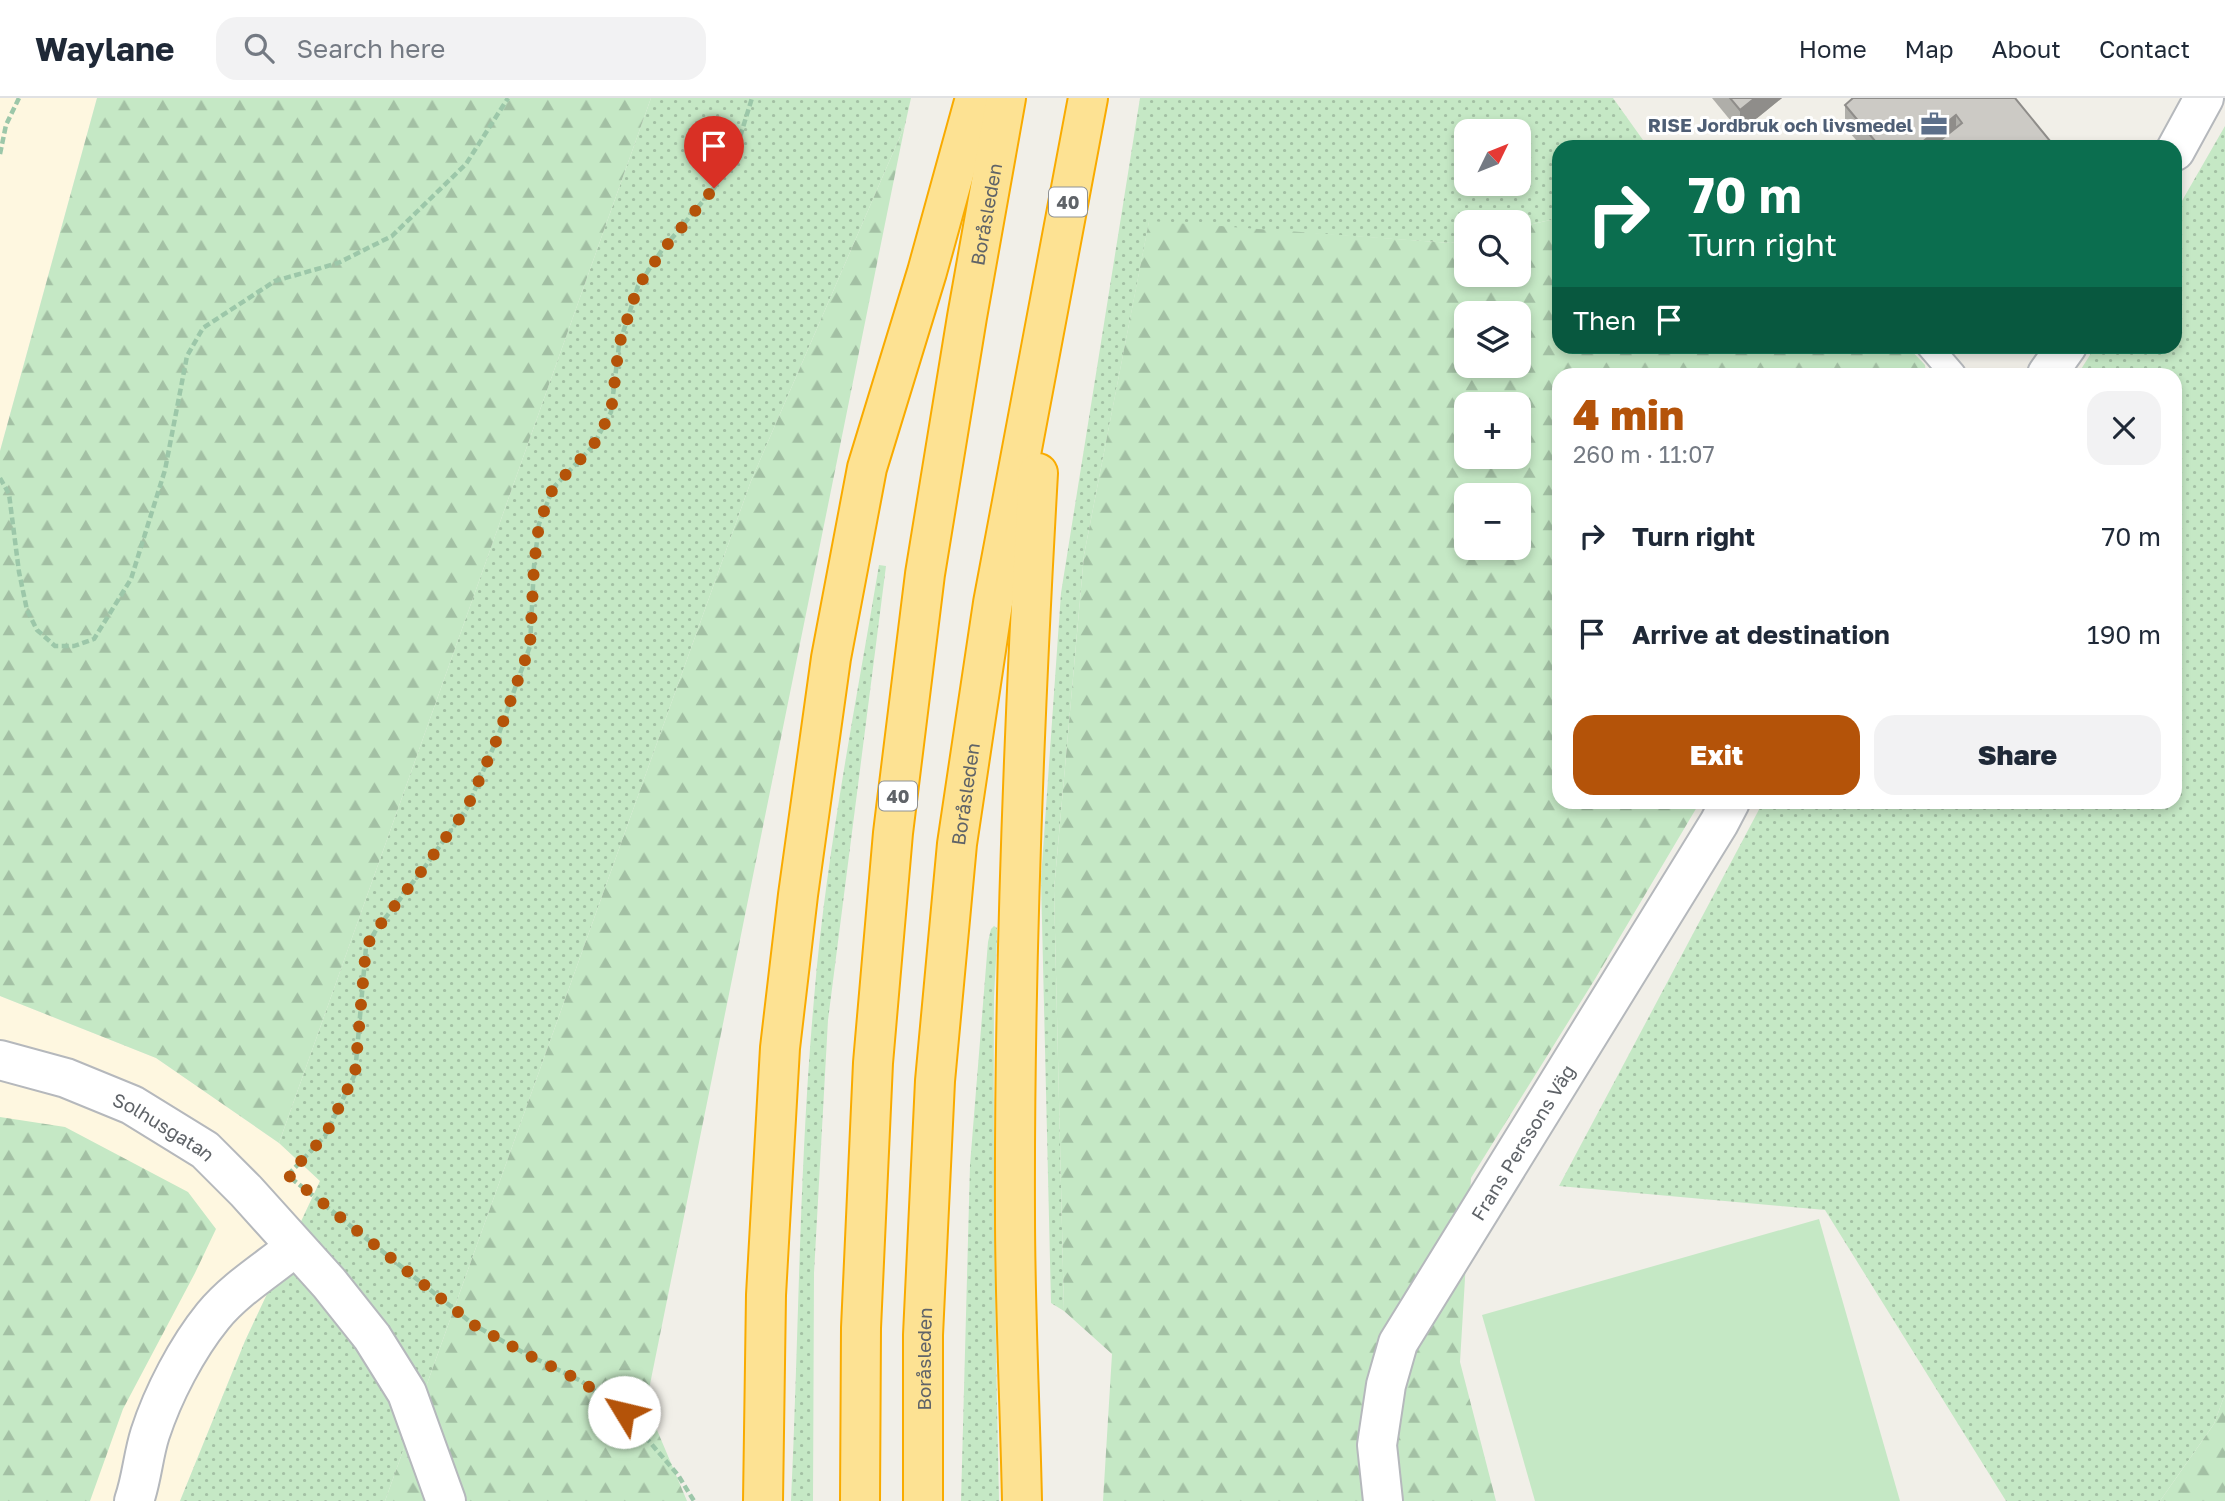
<!DOCTYPE html>
<html lang="en">
<head>
<meta charset="utf-8">
<style>
	:root { --surface:#fff; --page:#f2f2f3; --text:#1f2937; --muted:#747a83; --line:#e0e1e3; --accent:#b45309 }
	body { margin:0; font-family:"Golos Text",sans-serif; background:var(--page); color:var(--text); height:100vh; display:flex; flex-direction:column; font-size:26px; white-space:nowrap }
	* { box-sizing:border-box; margin:0 }
	p { font-size:23px; color:var(--muted) }
	.icon { flex:none; width:38px; height:38px; fill:none; stroke:currentColor; stroke-width:2; stroke-linecap:round; stroke-linejoin:round }
	.map { position:relative; flex:1; overflow:hidden }
	.details { position:absolute; left:1552px; top:270px; width:630px; height:441px; display:flex; flex-direction:column; background:var(--surface); border-radius:21px; box-shadow:0 4px 10px #0003 }
	.details>* { flex:none }
	.guide { position:absolute; left:1552px; top:42px; width:630px; height:214px; border-radius:21px; box-shadow:0 4px 10px #0003; background:#0b6e4f; color:#fff; overflow:hidden }
	.needle { width:46px; rotate:47deg }
	.tools { position:absolute; left:1454px; top:21px; display:grid; gap:14px }
	.tools a { display:grid; place-items:center; width:77px; height:77px; border-radius:14px; background:var(--surface); box-shadow:0 4px 10px #0003; font-size:35px }
	.pin { position:absolute; display:grid; place-items:center; width:60px; height:60px; color:#fff; margin:-72px -30px; border-radius:50% 50% 50% 0; rotate:-45deg; box-shadow:0 0 7px #0007 }
	.pin .icon { rotate:45deg }
	.me { position:absolute; width:77px; margin:-38px; rotate:306deg; stroke-linejoin:round; filter:drop-shadow(0 0 5px #0008) }
	.turn { display:flex; align-items:center; gap:24px; height:147px; padding:0 21px; font-size:32px }
	.turn .icon { width:91px; height:91px; stroke-width:2.5 }
	.turn b { display:block; font-size:49px; line-height:60px }
	.then { display:flex; align-items:center; height:66px; padding:0 21px; background:#0003; gap:14px; font-size:26px }
	.round { display:grid; place-items:center; flex:none; width:74px; height:74px; border-radius:21px; background:var(--page) }
	.headline { display:flex; align-items:center; justify-content:space-between; height:119px; padding:0 21px }
	h1 { font-size:42px; font-weight:800; line-height:52px; color:var(--accent) }
	.primary-button { display:flex; gap:14px; margin-top:auto; padding:14px 21px }
	.primary-button a { flex:1; height:80px; border-radius:21px; background:var(--accent); color:#fff; font-size:28px; font-weight:800; line-height:80px; text-align:center }
	.primary-button a+a { background:var(--page); color:var(--text) }
	ul { padding:0; list-style:none }
	li { display:flex; align-items:center; gap:21px; height:98px; padding:0 21px }
	li div { flex:1 }
	li b { display:block; font-size:26px }
	li em { font-style:normal }
	header { display:flex; align-items:center; gap:42px; box-sizing:border-box; height:98px; padding:0 35px; background:var(--surface); border-bottom:2px solid var(--line) }
	header strong { font-size:33px }
	nav { display:flex; gap:38px; margin-inline-start:auto; font-size:24px }
	.search { width:490px; height:63px; background:var(--page); display:flex; align-items:center; gap:18px; box-sizing:border-box; padding:0 24px; border-radius:21px; color:var(--muted); font-size:26px }
	.map>svg:first-child { display:block }
	.commercial { fill:#fef7e0 }
	.grass { fill:url(#grass-dots); fill-rule:evenodd }
	.forest { fill:url(#forest-firs); fill-rule:evenodd }
	.park { fill:#c5e8c5 }
	.lines { fill:none; stroke-linecap:round; stroke-linejoin:round }
	.lane-casing { stroke:#b5b8bc; stroke-width:28 }
	.street-casing { stroke:#b5b8bc; stroke-width:42 }
	.highway-casing { stroke:#f9ab00; stroke-width:42 }
	.path { stroke:#9cc7a9; stroke-width:4.5; stroke-dasharray:7 3.5; stroke-linecap:butt }
	.lane { stroke:#fff; stroke-width:24 }
	.street { stroke:#fff; stroke-width:38 }
	.highway { stroke:#fde293; stroke-width:38 }
	.wall { fill:#afaea9 }
	.shaded-wall { fill:#8f8d8a }
	.building { fill:#cccac5; stroke:#8f8d8a; stroke-width:2 }
	.route { stroke:#b45309; stroke-width:12; stroke-dasharray:0 21.6 }
	.labels { text-anchor:middle; dominant-baseline:central; stroke-width:6; stroke-linejoin:round; paint-order:stroke }
	.shield { fill:#fff; stroke:#8f9295; stroke-width:2 }
	.shield-label { font-size:18px; font-weight:bold; fill:#5f6368 }
	.service-label { font-size:19px; font-weight:bold; fill:#4e5e75; stroke:#fff; text-anchor:end }
	.street-label { font-size:19px; fill:#5f6368; stroke:#fff }
</style>
</head>
<body>
<header>
<strong>Waylane</strong>
<div class="search"><svg class="icon" aria-label="search" viewBox="0 0 24 24"><circle cx="10" cy="10" r="6"/><path d="M15 15l6 6"/></svg>Search here</div>
<nav><a>Home</a><a>Map</a><a>About</a><a>Contact</a></nav>
</header>
<div class="map">
<svg width="2225" height="1403" viewBox="0 0 2225 1403">
	<defs>
		<pattern id="grass-dots" width="8" height="8" patternUnits="userSpaceOnUse" patternTransform="scale(1.75)"><rect width="8" height="8" fill="#c5e8c5"/><path d="M2 2h.1M6 6h.1" fill="none" stroke="#a3c0a4" stroke-width="1.8" stroke-linecap="round"/></pattern>
		<pattern id="forest-firs" width="22" height="20" patternUnits="userSpaceOnUse" patternTransform="scale(1.75)"><rect width="22" height="20" fill="#c5e8c5"/><path d="M5 1l3.5 6h-7zM16 11l3.5 6h-7z" fill="#a3c0a4"/></pattern>
	</defs>
	<rect width="100%" height="100%" fill="#f1efe8"/>
	<g class="commercial">
		<path d="M0 0H97L0 353Z"/>
		<path d="M0 898 156 960 279 1045 320 1083 245 1243 180 1403H0Z"/>
	</g>
	<g class="grass">
		<path d="M651 0H911L905 27 751 383 385 1403H180L245 1243 320 1083 279 1045Z"/>
		<path d="M1140 0H1613L1648 49H1559V120L1519 129V124H1466V141L1451 145 1149 124 1084 457 1054 792 1064 1213 1051 1205 1041 781 1061 495ZM1466 33H1519V86H1466Z"/>
		<path d="M2225 28V1296L2214 1326 2160 1403H2006L1825 1112 1559 1088 1763 704H2175V276H2078L2095 249 2175 248V115Z"/>
		<path d="M879 467 886 468 828 922 814 1175 813 1403H791C799 1236 799 1068 814 901 826 756 855 611 879 467Z"/>
		<path d="M994 828 997 830C997 853 995 876 994 899 993 1067 995 1235 999 1403H961L970 1067 988 844 991 831Z"/>
	</g>
	<g class="forest">
		<path d="M97 0H651L279 1045 156 960 0 898V353Z"/>
		<path d="M905 27 646 1306 687 1403H385L751 383Z"/>
		<path d="M1559 120V248L1908 249 1925 267 1926 276H1559V704H1700L1595 881 1471 1080 1460 1264 1496 1403H1103L1112 1256 1064 1213 1054 792 1084 457 1149 123 1451 145 1466 141V177H1519V129ZM1466 215H1519V268H1466ZM1466 306H1519V359H1466ZM1466 397H1519V450H1466Z"/>
		<path d="M0 1019 65 1029 188 1094 216 1131 195 1175 123 1311 90 1403H0Z"/>
		<path d="M2225 1296V1403H2160L2214 1326Z"/>
	</g>
	<path class="park" d="M1819 1121 1900 1403H1535L1482 1217Z"/>
	<g class="lines">
		<g class="lane-casing">
			<path id="lane" d="M1929 248 1953 276"/>
		</g>
		<g class="street-casing">
			<g id="street">
				<path d="M2175 53 2204 0"/>
				<path d="M2047 276 2067 248"/>
				<path id="s1" d="M0 962 66 980 132 1007 205 1052 246 1093 329 1185 372 1239 407 1295 446 1403"/>
				<path d="M134 1403C142 1380 143 1358 150 1336 163 1296 187 1250 213 1218 235 1191 268 1171 295 1149"/>
				<path id="s2" d="M1383 1403 1377 1347 1386 1287 1398 1245 1719 725 1730 704"/>
			</g>
		</g>
		<g class="highway-casing">
			<g id="highway">
				<path d="M763 1403 766 1197 780 950 798 797 831 560 867 370 927 174 975 0"/>
				<path id="s3" d="M860 1403 861 1230 873 965 893 735 925 476 967 219 1006 0"/>
				<path id="s4" d="M923 1403V1237L935 983 957 746 993 505 1088 0"/>
				<path d="M1022 1403C1020 1308 1015 1212 1015 1117 1014 869 1024 621 1038 375"/>
			</g>
		</g>
		<g class="path">
			<path d="M0 56 6 27 19 0"/>
			<path d="M0 380 9 396 19 474 27 512 37 532 55 548H74L94 541 131 481 165 372 187 258 203 230 275 183 338 165 392 138 466 66 508 0"/>
			<path d="M288 1077 325 1038 355 976 366 849 376 832 424 770 467 710 497 641 530 548 534 468 539 426 553 390 593 348 611 314 619 247 638 188 662 152 714 90 736 52 752 0"/>
			<path d="M291 1080 474 1227 524 1255 581 1283 624 1314 678 1377 694 1403"/>
		</g>
		<use href="#lane" class="lane"/>
		<use href="#street" class="street"/>
		<use href="#highway" class="highway"/>
	</g>
	<g class="wall">
		<path d="M1712 0H1782L1740 34Z"/>
		<path d="M2015 0 2055 49H1862L1845 29V7Z"/>
	</g>
	<g class="shaded-wall">
		<path d="M1755 0H1782L1740 34V12Z"/>
		<path d="M1956 17V39L1943 49H1916Z"/>
	</g>
	<g class="building">
		<path d="M1730 0H1755L1740 12Z"/>
		<path d="M1853 0H2015L2055 49H1932L1962 25 1956 17 1916 49H1880L1845 7Z"/>
	</g>
	<g class="lines">
		<path class="route" d="M624 1314 581 1283 524 1255 474 1227 288 1077 325 1038 355 976 366 849 376 832 424 770 467 710 497 641 530 548 534 468 539 426 553 390 593 348 611 314 619 247 638 188 663 152 714 90"/>
	</g>
	<defs>
		<g id="office-bare" transform="scale(2.1)"><path d="M-6-3h4V-5.5h4V-3h4V5H-6ZM-1-4.5V-3h2v-1.5ZM-6 0V1H6V0Z" fill="#5c6f8a" stroke="#fff" stroke-width="2.5" paint-order="stroke"/></g>
	</defs>
	<g fill-rule="evenodd">
		<use href="#office-bare" x="1934" y="26"/>
	</g>
	<g class="labels">
		<g class="shield">
			<rect x="1049" y="89.5" width="38" height="29" rx="5"/>
			<rect x="879" y="683.5" width="38" height="29" rx="5"/>
		</g>
		<g class="shield-label">
			<text x="1068" y="104">40</text>
			<text x="898" y="698">40</text>
		</g>
		<g class="service-label">
			<text x="1913" y="26">RISE Jordbruk och livsmedel</text>
		</g>
		<g class="street-label">
			<text stroke="none"><textPath href="#s3" startOffset="1295">Boråsleden</textPath></text>
			<text stroke="none"><textPath href="#s4" startOffset="709">Boråsleden</textPath></text>
			<text stroke="none"><textPath href="#s1" startOffset="178">Solhusgatan</textPath></text>
			<text stroke="none"><textPath href="#s2" startOffset="397">Frans Perssons Väg</textPath></text>
			<text stroke="none"><textPath href="#s4" startOffset="142">Boråsleden</textPath></text>
		</g>
	</g>
</svg>
<div class="tools">
<a><svg class="needle" viewBox="-14 -14 28 28"><path d="M0-13l5 13h-10z" fill="#e53935"/><path d="M0 13l5-13h-10z" fill="#747a83"/></svg></a>
<a><svg class="icon" aria-label="search" viewBox="0 0 24 24"><circle cx="10" cy="10" r="6"/><path d="M15 15l6 6"/></svg></a>
<a><svg class="icon" aria-label="layers" viewBox="0 0 24 24"><path d="M12 4l9 5-9 5-9-5zM3 14l9 5 9-5"/></svg></a>
<a>+</a>
<a>−</a>
</div>
<div class="pin" style="left:714px;top:90px;background:#d93025"><svg class="icon" aria-label="arrive" viewBox="0 0 24 24"><path d="M6 21V4h12l-3 4 3 4H6"/></svg></div>
<svg class="me" style="left:624px;top:1314px" viewBox="-20 -20 40 40"><circle r="19" fill="#fff"/><path d="M0-13L10 11 0 6-10 11z" fill="#b45309"/></svg>
<div class="guide">
<div class="turn"><svg class="icon" aria-label="right" viewBox="0 0 24 24"><path d="M7 20v-9h11M14 6l5 5-5 5"/></svg><div><b>70 m</b>Turn right</div></div>
<div class="then">Then<svg class="icon" aria-label="arrive" viewBox="0 0 24 24"><path d="M6 21V4h12l-3 4 3 4H6"/></svg></div>
</div>
<section class="details">
<div class="headline"><div><h1>4 min</h1><p>260 m · 11:07</p></div><a class="round"><svg class="icon" aria-label="close" viewBox="0 0 24 24"><path d="M6 6l12 12M18 6L6 18"/></svg></a></div>
<ul>
<li><svg class="icon" aria-label="right" viewBox="0 0 24 24"><path d="M7 20v-9h11M14 6l5 5-5 5"/></svg><div><b>Turn right</b></div><em>70 m</em></li>
<li><svg class="icon" aria-label="arrive" viewBox="0 0 24 24"><path d="M6 21V4h12l-3 4 3 4H6"/></svg><div><b>Arrive at destination</b></div><em>190 m</em></li>
</ul>
<div class="primary-button"><a>Exit</a><a>Share</a></div>
</section>
</div>
</body>
</html>
